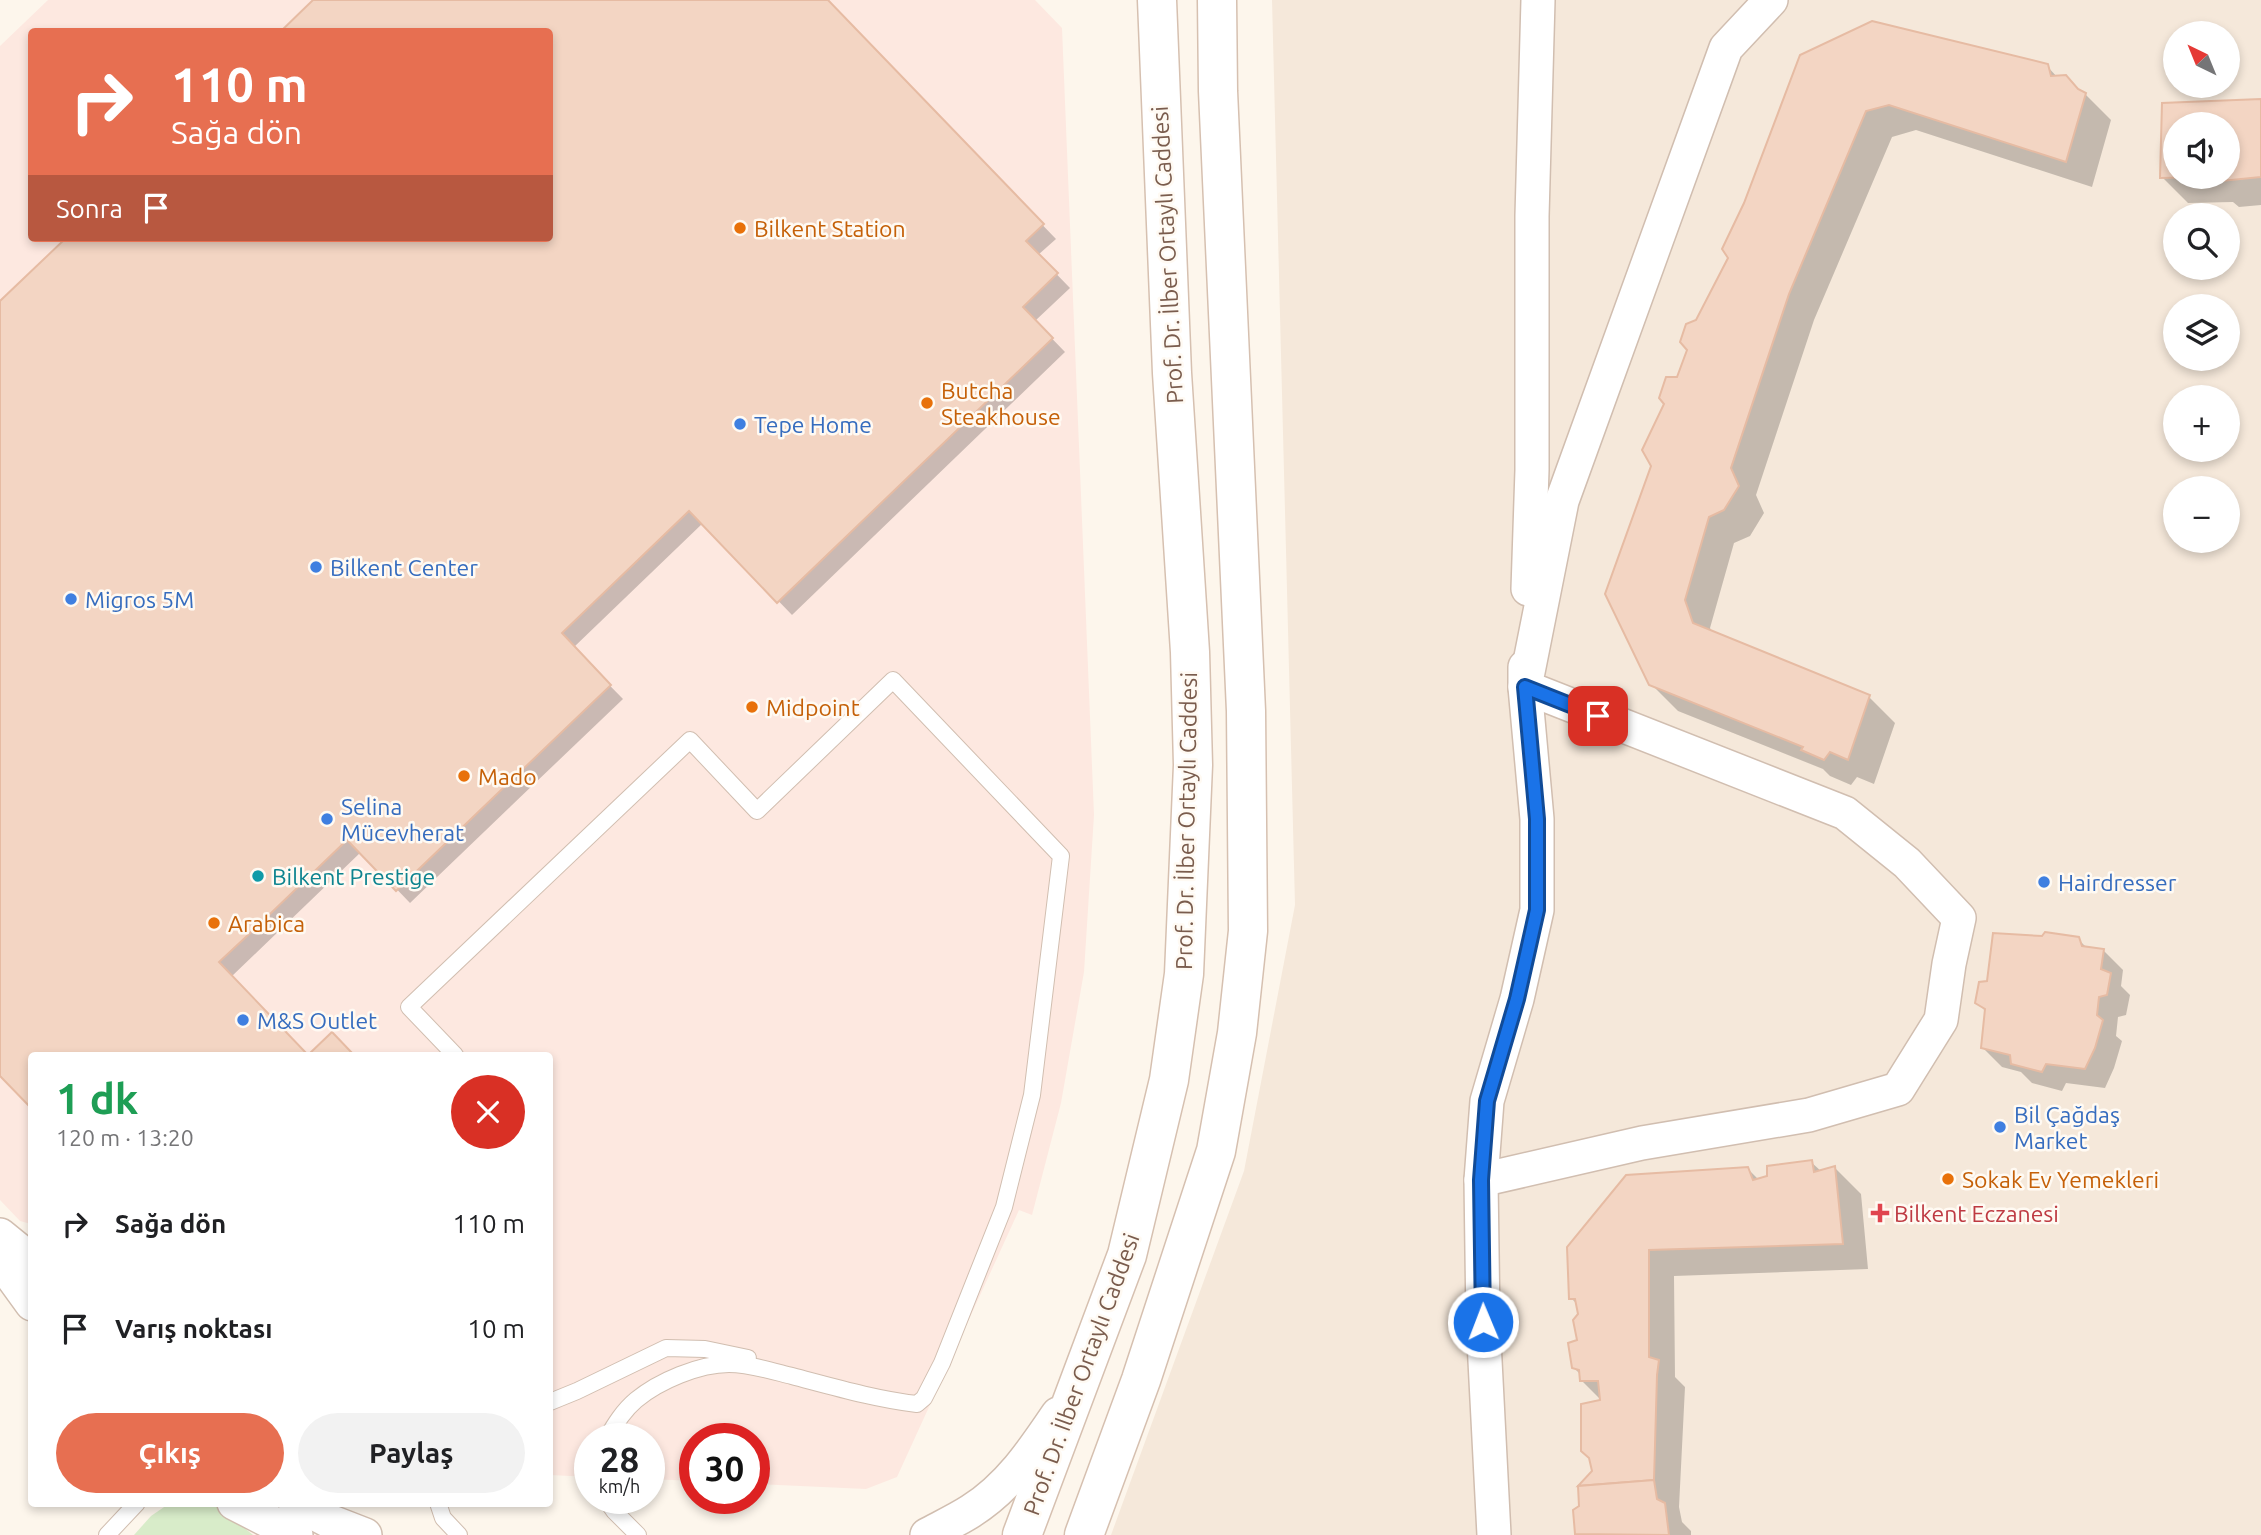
<!DOCTYPE html>
<html lang="tr">
<head>
<meta charset="utf-8">
<style>
	:root { --surface:#fff; --page:#f2f2f2; --text:#202124; --muted:#757577; --accent:#e76f51 }
	body { margin:0; font-family:Ubuntu,sans-serif; background:var(--page); color:var(--text); height:100vh; display:flex; flex-direction:column; font-size:26px; white-space:nowrap }
	* { box-sizing:border-box; margin:0 }
	p { font-size:23px; color:var(--muted) }
	.icon { flex:none; width:38px; height:38px; fill:none; stroke:currentColor; stroke-width:2; stroke-linecap:round; stroke-linejoin:round }
	.map { position:relative; flex:1; overflow:hidden }
	.side { position:absolute; left:28px; top:1052px; width:525px; height:455px; display:flex; flex-direction:column; background:var(--surface); border-radius:7px; box-shadow:0 4px 10px #0003 }
	.side>* { flex:none }
	.hud { position:absolute; left:28px; top:28px; width:525px; height:214px; border-radius:7px; box-shadow:0 4px 10px #0003; background:#e76f51; color:#fff; overflow:hidden }
	.needle { width:46px; rotate:317deg }
	.controls { position:absolute; left:2163px; top:21px; display:grid; gap:14px }
	.controls a { display:grid; place-items:center; width:77px; height:77px; border-radius:50%; background:var(--surface); box-shadow:0 4px 10px #0003; font-size:35px }
	.speed { position:absolute; left:574px; top:1423px; display:flex; gap:14px; font-size:35px; font-weight:700; text-align:center }
	.speed>* { display:grid; place-content:center; width:91px; height:91px; border-radius:50%; background:var(--surface); box-shadow:0 4px 10px #0003; line-height:1 }
	.speed small { font-size:18px; font-weight:400 }
	.speed .limit { border:10px solid #d22; background:#fff; color:#111 }
	.pin { position:absolute; display:grid; place-items:center; width:60px; height:60px; color:#fff; margin:-30px; border-radius:14px; box-shadow:0 4px 10px #0006 }
	.me { position:absolute; width:77px; margin:-38px; rotate:359deg; stroke-linejoin:round; filter:drop-shadow(0 0 5px #0008) }
	.turn { display:flex; align-items:center; gap:24px; height:147px; padding:0 28px; font-size:32px }
	.turn .icon { width:91px; height:91px; stroke-width:2.5 }
	.turn b { display:block; font-size:49px; line-height:60px }
	.then { display:flex; align-items:center; height:66px; padding:0 28px; background:#0003; gap:14px; font-size:26px }
	.round { display:grid; place-items:center; flex:none; width:74px; height:74px; border-radius:37px; background:var(--page) }
	.headline { display:flex; align-items:center; justify-content:space-between; height:119px; padding:0 28px }
	h1 { font-size:42px; font-weight:700; line-height:52px; color:#1e9e55 }
	.action { display:flex; gap:14px; margin-top:auto; padding:14px 28px }
	.action a { flex:1; height:80px; border-radius:42px; background:var(--accent); color:#fff; font-size:28px; font-weight:700; line-height:80px; text-align:center }
	.action a+a { background:var(--page); color:var(--text) }
	ul { padding:0; list-style:none }
	li { display:flex; align-items:center; gap:21px; height:105px; padding:0 28px }
	li div { flex:1 }
	li b { display:block; font-size:26px }
	li em { font-style:normal }
	.map>svg:first-child { display:block }
	.residential { fill:#f5e8da; fill-rule:evenodd }
	.commercial { fill:#fde8e0; fill-rule:evenodd }
	.green { fill:#d8ecc9 }
	.shadow { fill:#0003; fill-rule:evenodd }
	.building { fill:#f3d5c3; stroke:#e6bba3; stroke-width:2 }
	.lines { fill:none; stroke-linecap:round; stroke-linejoin:round }
	.lane-casing { stroke:#d1beb0; stroke-width:18 }
	.street-casing { stroke:#d1beb0; stroke-width:36 }
	.secondary-casing { stroke:#d6c0b0; stroke-width:41 }
	.lane { stroke:#fff; stroke-width:16 }
	.street { stroke:#fff; stroke-width:33 }
	.secondary { stroke:#fff; stroke-width:38 }
	.route-casing { stroke:#114b97; stroke-width:18 }
	.route { stroke:#1a73e8; stroke-width:12 }
	.food-dot { fill:#e8710a; stroke:#fffaf3; stroke-width:2.5 }
	.shop-dot { fill:#3f7fe0; stroke:#fffaf3; stroke-width:2.5 }
	.culture-dot { fill:#0f9aa8; stroke:#fffaf3; stroke-width:2.5 }
	.health-dot { fill:#e0444e; stroke:#fffaf3; stroke-width:2.5 }
	.labels { text-anchor:middle; dominant-baseline:central; stroke-width:5; stroke-linejoin:round; paint-order:stroke }
	.food-label { font-size:23px; fill:#c56008; stroke:#fffaf3; text-anchor:start }
	.street-label { font-size:23px; fill:#7a5c4d; stroke:#fffaf3 }
	.shop-label { font-size:23px; fill:#366cbe; stroke:#fffaf3; text-anchor:start }
	.culture-label { font-size:23px; fill:#0d838f; stroke:#fffaf3; text-anchor:start }
	.health-label { font-size:23px; fill:#be3a42; stroke:#fffaf3; text-anchor:start }
</style>
</head>
<body>
<div class="map">
<svg width="2261" height="1535" viewBox="0 0 2261 1535">
	<rect width="100%" height="100%" fill="#fdf6ec"/>
	<path class="residential" d="M1272 0H2261V1535H1111L1244 1171 1295 905ZM2175 33H2228V86H2175ZM2175 124H2228V177H2175ZM2175 215H2228V268H2175ZM2175 306H2228V359H2175ZM2175 397H2228V450H2175ZM2175 488H2228V541H2175Z"/>
	<path class="commercial" d="M48 0H1035L1062 28 1094 815 1084 972 1061 1103 1032 1215 1019 1210 897 1477 866 1489 754 1484V1438H695V1481L649 1479V1438H590V1477L550 1475V1055H32L31 1224 20 1221 0 1200V46ZM32 32H550V238H32Z"/>
	<path class="green" d="M170 1503H214L253 1535H134L151 1516Z"/>
	<g class="shadow">
		<path d="M316 0H826L1056 239 1038 255 1070 288 1035 321 1065 352 792 615 703 523 573 648 623 699 511 806 410 903 361 852 231 977 307 1055H32L0 1074V304L68 238H550V32Z"/>
		<path d="M1801 56 2047 66 2058 78 2085 94 2111 120 2092 187 1916 130 1892 137 1814 320 1756 495 1764 513 1750 536 1734 543 1710 628 1712 632 1869 697 1895 723 1874 784 1857 777 1851 785 1830 776 1823 769 1678 711 1651 684 1653 466 1697 322 1730 258 1745 204Z"/>
		<path d="M2261 101V205L2239 207 2233 202 2188 203 2162 177 2164 105ZM2175 124H2228V177H2175Z"/>
		<path d="M2078 939 2087 948 2103 950 2123 970 2121 986 2130 995 2126 1015 2118 1017 2116 1036 2122 1041 2114 1068 2105 1088 2066 1083 2062 1091 2032 1083 2021 1072 2002 1067 1982 1047 1986 1012 1977 1002 1989 983Z"/>
		<path d="M1811 1162 1822 1172 1835 1168 1861 1194 1868 1269 1674 1276 1675 1377 1685 1387 1679 1507 1682 1522 1691 1531V1535H1578L1576 1533 1581 1506 1594 1472 1602 1401 1581 1380V1375L1573 1367 1579 1341 1580 1315 1578 1305 1571 1298 1748 1169 1759 1180Z"/>
	</g>
	<g class="building">
		<path d="M313 0H828L1044 224 1026 241 1058 273 1023 307 1053 338 777 603 689 511 562 633 611 685 498 793 396 891 347 840 247 936 219 962 308 1055H32V1109L0 1076V301L66 238H550V32H280Z"/>
		<path d="M1872 21 2048 64 2051 76 2066 75 2078 89 2086 93 2066 162 1889 105 1866 111 1789 294 1731 468 1739 486 1724 510 1709 517 1685 600 1693 623 1870 695 1848 760 1830 752 1824 760 1801 750 1803 747 1649 685 1605 594 1651 466 1642 450 1664 404 1659 398 1666 377H1677L1687 350 1680 342 1686 324 1696 320 1728 258 1722 249 1744 203 1800 55Z"/>
		<path d="M2261 99V177L2211 182 2207 177H2228V124H2175V177H2202L2160 178 2162 103Z"/>
		<path d="M2045 932 2079 937 2082 946 2104 949 2101 969 2111 973 2107 995 2099 997 2097 1015 2103 1020 2095 1048 2085 1069 2046 1064 2042 1072 2011 1064 2010 1055 1981 1048 1985 1009 1975 1003 1979 982 1987 981 1993 933 2042 936Z"/>
		<path d="M332 1032 354 1055H308Z"/>
		<path d="M1812 1160 1814 1172 1835 1166 1843 1244 1649 1250V1357L1659 1360 1657 1375 1654 1480 1578 1486 1592 1471 1589 1458 1581 1451V1404L1600 1400 1598 1381H1580L1579 1370 1572 1368 1568 1343 1577 1340 1573 1320 1578 1314 1575 1299H1569L1567 1247 1626 1175 1748 1167 1753 1180 1767 1176V1166Z"/>
		<path d="M1654 1480 1657 1499 1665 1503 1669 1535 1575 1534 1573 1510 1579 1506 1578 1486Z"/>
	</g>
	<g class="lines">
		<g class="lane-casing">
			<g id="lane">
				<path d="M455 1055 409 1007 690 740 757 811 893 680 1061 856 1032 1095 1004 1207 942 1363 924 1398 917 1404C875 1399 834 1387 792 1376 772 1371 750 1364 729 1364 699 1364 659 1381 636 1400 623 1411 615 1424 607 1438"/>
				<path d="M550 1402 577 1391 666 1348 705 1349 748 1358"/>
				<path d="M605 1498 614 1511 638 1535"/>
				<path d="M438 1503 443 1518 459 1535"/>
				<path d="M107 1535 137 1503"/>
			</g>
		</g>
		<g class="street-casing">
			<g id="street">
				<path d="M1528 589 1532 470V216L1538 0"/>
				<path d="M1481 1180 1642 1143 1809 1115 1898 1089 1941 1020 1949 964 1959 918 1907 863 1845 813 1525 687 1562 501 1726 48 1771 0"/>
				<path d="M0 1235 32 1261"/>
				<path d="M0 1260 32 1304"/>
				<path d="M234 1503 296 1535"/>
				<path d="M295 1503 329 1521 365 1535"/>
				<path d="M927 1535C942 1527 957 1520 971 1511 1009 1487 1033 1451 1058 1414"/>
				<path d="M1494 1535 1483 1322 1481 1180 1487 1101 1517 999 1537 910V819L1525 687V667"/>
			</g>
		</g>
		<g class="secondary-casing">
			<g id="secondary">
				<path d="M1022 1535 1127 1255 1169 1080 1184 974 1193 765 1190 652 1172 373 1157 0"/>
				<path d="M1084 1535 1141 1380 1216 1151 1237 1033 1248 931 1246 711 1218 91 1217 0"/>
			</g>
		</g>
		<use href="#lane" class="lane"/>
		<use href="#street" class="street"/>
		<use href="#secondary" class="secondary"/>
	</g>
	<g class="lines">
		<g class="route-casing">
			<path id="route" d="M1483 1322 1481 1180 1487 1101 1517 999 1537 910V819L1525 687 1598 716"/>
		</g>
		<use href="#route" class="route"/>
	</g>
	<g class="food-dot">
		<circle cx="740" cy="228" r="7"/>
		<circle cx="927" cy="403" r="7"/>
		<circle cx="752" cy="707" r="7"/>
		<circle cx="464" cy="776" r="7"/>
		<circle cx="214" cy="923" r="7"/>
		<circle cx="1948" cy="1179" r="7"/>
	</g>
	<g class="shop-dot">
		<circle cx="740" cy="424" r="7"/>
		<circle cx="316" cy="567" r="7"/>
		<circle cx="71" cy="599" r="7"/>
		<circle cx="327" cy="819" r="7"/>
		<circle cx="2044" cy="882" r="7"/>
		<circle cx="243" cy="1020" r="7"/>
		<circle cx="2000" cy="1127" r="7"/>
	</g>
	<circle class="culture-dot" cx="258" cy="876" r="7"/>
	<path class="health-dot" d="M1876.5 1202.5h7v7h7v7h-7v7h-7v-7h-7v-7h7z"/>
	<g class="labels">
		<g class="food-label">
			<text x="754" y="228">Bilkent Station</text>
			<text x="941" y="390">Butcha<tspan x="941" dy="26">Steakhouse</tspan></text>
			<text x="766" y="707">Midpoint</text>
			<text x="478" y="776">Mado</text>
			<text x="228" y="923">Arabica</text>
			<text x="1962" y="1179">Sokak Ev Yemekleri</text>
		</g>
		<g class="street-label">
			<text transform="translate(1167 255) rotate(-93)">Prof. Dr. İlber Ortaylı Caddesi</text>
			<text transform="translate(1186 821) rotate(-89)">Prof. Dr. İlber Ortaylı Caddesi</text>
			<text transform="translate(1081 1374) rotate(-70)">Prof. Dr. İlber Ortaylı Caddesi</text>
		</g>
		<g class="shop-label">
			<text x="754" y="424">Tepe Home</text>
			<text x="330" y="567">Bilkent Center</text>
			<text x="85" y="599">Migros 5M</text>
			<text x="341" y="806">Selina<tspan x="341" dy="26">Mücevherat</tspan></text>
			<text x="2058" y="882">Hairdresser</text>
			<text x="257" y="1020">M&amp;S Outlet</text>
			<text x="2014" y="1114">Bil Çağdaş<tspan x="2014" dy="26">Market</tspan></text>
		</g>
		<g class="culture-label">
			<text x="272" y="876">Bilkent Prestige</text>
		</g>
		<g class="health-label">
			<text x="1894" y="1213">Bilkent Eczanesi</text>
		</g>
	</g>
</svg>
<div class="controls">
<a><svg class="needle" viewBox="-14 -14 28 28"><path d="M0-13l5 13h-10z" fill="#e53935"/><path d="M0 13l5-13h-10z" fill="#757577"/></svg></a>
<a><svg class="icon" aria-label="sound" viewBox="0 0 24 24"><path d="M4 9h4l5-4v14l-5-4H4zM17 9q2 3 0 6"/></svg></a>
<a><svg class="icon" aria-label="search" viewBox="0 0 24 24"><circle cx="10" cy="10" r="6"/><path d="M15 15l6 6"/></svg></a>
<a><svg class="icon" aria-label="layers" viewBox="0 0 24 24"><path d="M12 4l9 5-9 5-9-5zM3 14l9 5 9-5"/></svg></a>
<a>+</a>
<a>−</a>
</div>
<div class="speed"><div>28<small>km/h</small></div><div class="limit">30</div></div>
<div class="pin" style="left:1598px;top:716px;background:#d93025"><svg class="icon" aria-label="arrive" viewBox="0 0 24 24"><path d="M6 21V4h12l-3 4 3 4H6"/></svg></div>
<svg class="me" style="left:1483px;top:1322px" viewBox="-20 -20 40 40"><circle r="17" fill="#1a73e8" stroke="#fff" stroke-width="3"/><path d="M0-11L8 9 0 5-8 9z" fill="#fff"/></svg>
<div class="hud">
<div class="turn"><svg class="icon" aria-label="right" viewBox="0 0 24 24"><path d="M7 20v-9h11M14 6l5 5-5 5"/></svg><div><b>110 m</b>Sağa dön</div></div>
<div class="then">Sonra<svg class="icon" aria-label="arrive" viewBox="0 0 24 24"><path d="M6 21V4h12l-3 4 3 4H6"/></svg></div>
</div>
<section class="side">
<div class="headline"><div><h1>1 dk</h1><p>120 m · 13:20</p></div><a class="round" style="background:#d93025;color:#fff"><svg class="icon" aria-label="close" viewBox="0 0 24 24"><path d="M6 6l12 12M18 6L6 18"/></svg></a></div>
<ul>
<li><svg class="icon" aria-label="right" viewBox="0 0 24 24"><path d="M7 20v-9h11M14 6l5 5-5 5"/></svg><div><b>Sağa dön</b></div><em>110 m</em></li>
<li><svg class="icon" aria-label="arrive" viewBox="0 0 24 24"><path d="M6 21V4h12l-3 4 3 4H6"/></svg><div><b>Varış noktası</b></div><em>10 m</em></li>
</ul>
<div class="action"><a>Çıkış</a><a>Paylaş</a></div>
</section>
</div>
</body>
</html>
